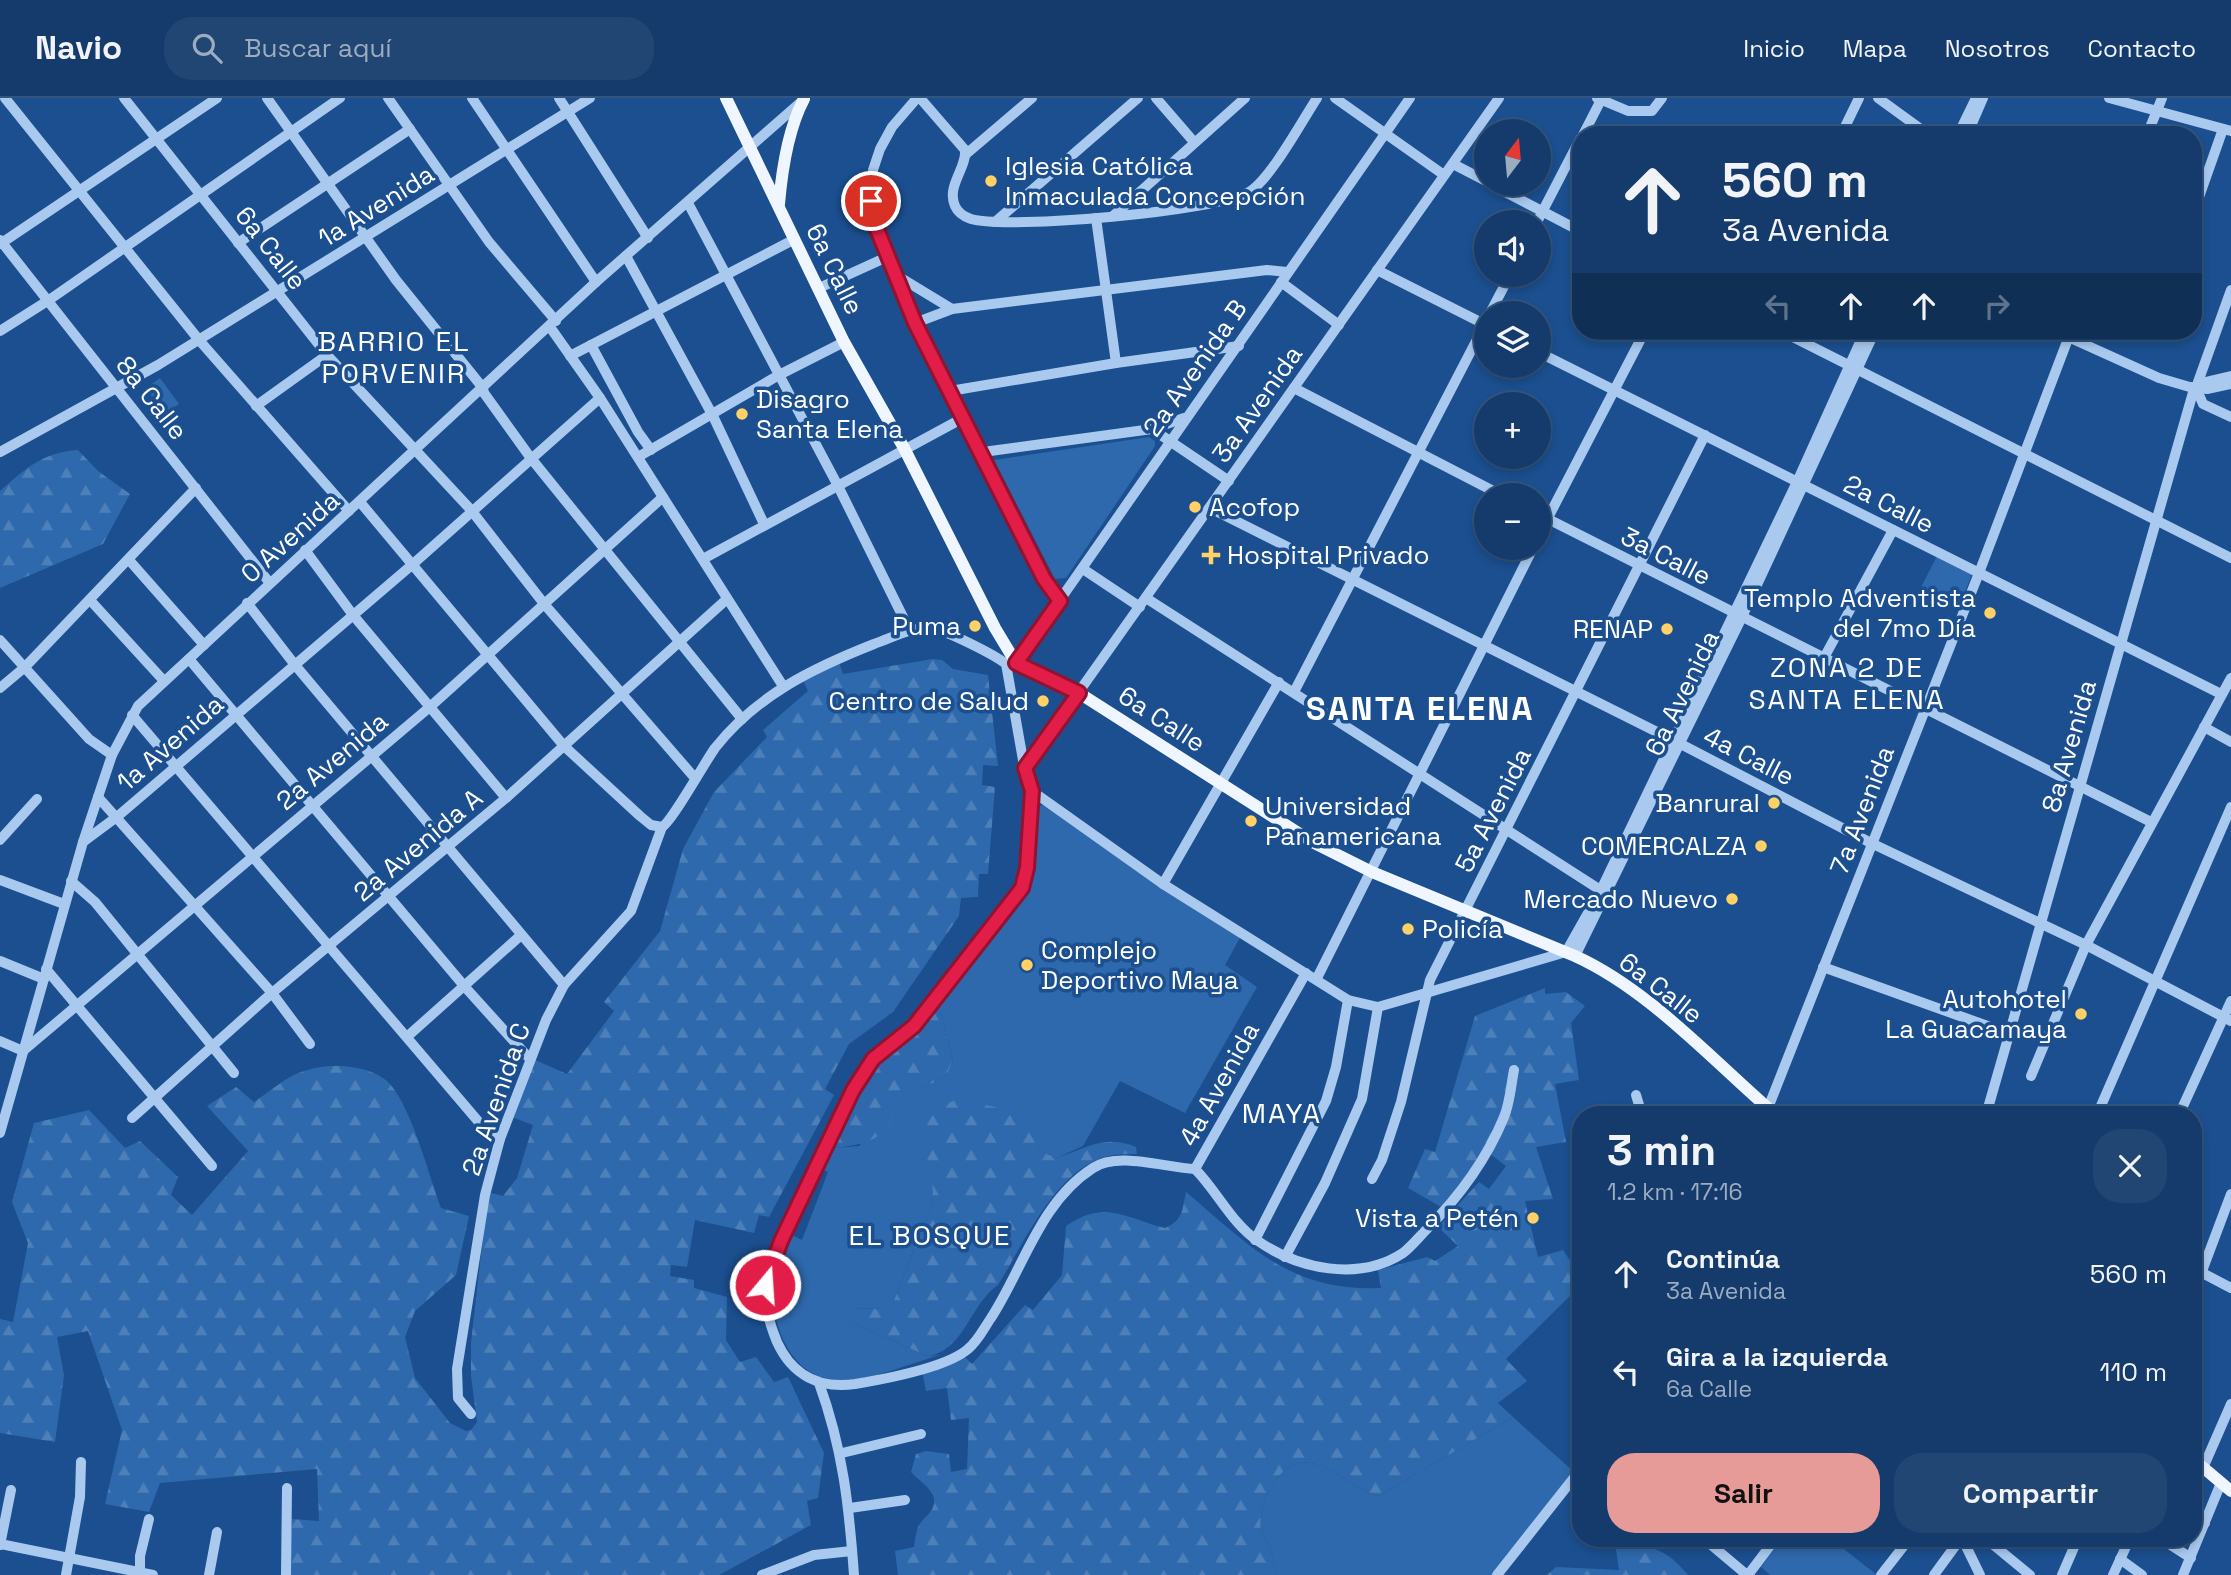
<!DOCTYPE html>
<html lang="es">
<head>
<meta charset="utf-8">
<style>
	:root { --surface:#143b6b; --page:#214673; --text:#f1f3f6; --muted:#9dadc1; --line:#33557e; --accent:#e69b98 }
	body { margin:0; font-family:"Space Grotesk",sans-serif; background:var(--page); color:var(--text); height:100vh; display:flex; flex-direction:column; font-size:26px; white-space:nowrap }
	* { box-sizing:border-box; margin:0 }
	p { font-size:23px; color:var(--muted) }
	.icon { flex:none; width:38px; height:38px; fill:none; stroke:currentColor; stroke-width:2; stroke-linecap:round; stroke-linejoin:round }
	.map { position:relative; flex:1; overflow:hidden }
	.sheet { position:absolute; left:1572px; top:1008px; width:630px; height:441px; display:flex; flex-direction:column; background:var(--surface); border-radius:28px; box-shadow:0 4px 10px #0003,0 0 0 2px var(--line) }
	.sheet>* { flex:none }
	.hud { position:absolute; left:1572px; top:28px; width:630px; height:214px; border-radius:28px; box-shadow:0 4px 10px #0003,0 0 0 2px var(--line); background:#143b6b; color:var(--text); overflow:hidden }
	.needle { width:46px; rotate:16deg }
	.controls { position:absolute; left:1474px; top:21px; display:grid; gap:14px }
	.controls a { display:grid; place-items:center; width:77px; height:77px; border-radius:50%; background:var(--surface); box-shadow:0 4px 10px #0003,0 0 0 2px var(--line); font-size:35px }
	.pin { position:absolute; display:grid; place-items:center; width:60px; height:60px; color:#fff; margin:-30px; border:4px solid #fff; border-radius:50%; box-shadow:0 2px 7px #0007 }
	.me { position:absolute; width:77px; margin:-38px; rotate:18deg; stroke-linejoin:round; filter:drop-shadow(0 0 5px #0008) }
	.turn { display:flex; align-items:center; gap:24px; height:147px; padding:0 35px; font-size:32px }
	.turn .icon { width:91px; height:91px; stroke-width:2.5 }
	.turn b { display:block; font-size:49px; line-height:60px }
	.lanes { display:flex; align-items:center; height:66px; padding:0 35px; background:#0003; justify-content:center; gap:35px; direction:ltr }
	.lanes .off { opacity:.35 }
	.round { display:grid; place-items:center; flex:none; width:74px; height:74px; border-radius:28px; background:var(--page) }
	.head { display:flex; align-items:center; justify-content:space-between; height:119px; padding:0 35px }
	h1 { font-size:42px; font-weight:800; line-height:52px }
	.button { display:flex; gap:14px; margin-top:auto; padding:14px 35px }
	.button a { flex:1; height:80px; border-radius:28px; background:var(--accent); color:#111; font-size:28px; font-weight:800; line-height:80px; text-align:center }
	.button a+a { background:var(--page); color:var(--text) }
	ul { padding:0; list-style:none }
	li { display:flex; align-items:center; gap:21px; height:98px; padding:0 35px }
	li div { flex:1 }
	li b { display:block; font-size:26px }
	li em { font-style:normal }
	header { display:flex; align-items:center; gap:42px; box-sizing:border-box; height:98px; padding:0 35px; background:var(--surface); border-bottom:2px solid var(--line) }
	header strong { font-size:33px }
	nav { display:flex; gap:38px; margin-inline-start:auto; font-size:24px }
	.search { width:490px; height:63px; background:var(--page); display:flex; align-items:center; gap:18px; box-sizing:border-box; padding:0 24px; border-radius:28px; color:var(--muted); font-size:26px }
	.map>svg:first-child { display:block }
	.green { fill:#2e69ad }
	.forest { fill:url(#forest-firs) }
	.lines { fill:none; stroke-linecap:round; stroke-linejoin:round }
	.minor { stroke:#a9c9ee; stroke-width:10 }
	.major { stroke:#f0f6ff; stroke-width:12 }
	.route-casing { stroke:#92132f; stroke-width:18 }
	.route { stroke:#e11d48; stroke-width:12 }
	.poi-dot { fill:#ffd166; stroke:#1b4f8f; stroke-width:2.5 }
	.labels { text-anchor:middle; dominant-baseline:central; stroke-width:7; stroke-linejoin:round; paint-order:stroke }
	.poi-label { font-size:26px; fill:#fff; stroke:#1b4f8f; text-anchor:end }
	.street-label { font-size:26px; fill:#fff; stroke:#1b4f8f }
	.neighbourhood-label { font-size:28px; letter-spacing:2px; fill:#fff; stroke:#1b4f8f }
	.district-label { font-size:33px; font-weight:bold; letter-spacing:2px; fill:#fff; stroke:#1b4f8f }
</style>
</head>
<body>
<header>
<strong>Navio</strong>
<div class="search"><svg class="icon" aria-label="search" viewBox="0 0 24 24"><circle cx="10" cy="10" r="6"/><path d="M15 15l6 6"/></svg>Buscar aquí</div>
<nav><a>Inicio</a><a>Mapa</a><a>Nosotros</a><a>Contacto</a></nav>
</header>
<div class="map">
<svg width="2231" height="1477" viewBox="0 0 2231 1477">
	<defs>
		<pattern id="forest-firs" width="22" height="20" patternUnits="userSpaceOnUse" patternTransform="scale(1.75)"><rect width="22" height="20" fill="#2e69ad"/><path d="M5 1l3.5 6h-7zM16 11l3.5 6h-7z" fill="#4d80b9"/></pattern>
	</defs>
	<rect width="100%" height="100%" fill="#1b4f8f"/>
	<g class="green">
		<path d="M160 280 179 306 164 316 146 290Z"/>
		<path d="M1149 339 1155 343V348L1066 480 1055 481 994 362Z"/>
		<path d="M1937 458 1972 476 1958 512 1919 493Z"/>
		<path d="M1043 707 1241 838 1225 867 1257 889 1185 1015 1120 983 1083 1048 1057 1060 1039 1053 1026 1027 932 1077 934 1091 932 1106 893 1205 888 1210 851 1211 849 1223 927 1258 940 1257C908 1266 873 1282 840 1282 786 1282 766 1215 775 1171 778 1159 784 1147 790 1136L802 1142 828 1074 820 1070 832 1050 859 1048 903 995 909 982 922 991 946 978 953 963 942 919 935 908 1025 796 1033 765 1032 711Z"/>
		<path d="M1513 1319 1573 1373 1580 1363V1378L1500 1477H1276C1274 1466 1272 1455 1268 1445 1266 1441 1261 1436 1261 1431 1257 1404 1280 1360 1311 1365 1336 1369 1354 1392 1379 1398Z"/>
		<path d="M1783 1440H1830L1877 1477H1770L1761 1469Z"/>
	</g>
	<g class="forest">
		<path d="M78 352 98 373 130 396 103 446 0 490V393C25 371 43 354 78 352Z"/>
		<path d="M933 561 942 562 953 571 988 577 998 668 983 667 982 687 995 689 988 776H979L978 799 961 800 959 818 893 914 849 946 825 991 834 997 769 1119 759 1117 754 1135 695 1122 687 1169 671 1167 670 1178 694 1182V1190L727 1199 726 1242 740 1264 756 1259 774 1284 788 1279 824 1355 818 1400 807 1403 811 1427 719 1477H288L292 1421 319 1423 317 1371 160 1385 149 1414 105 1406 122 1332 88 1233 57 1239 64 1277 55 1344 0 1335V1221L13 1224 28 1145 12 1104 34 1025 89 1012 125 1050 140 1043 178 1079 171 1097 192 1117 248 1053 207 1008 236 989 254 1004C269 994 287 978 304 973 328 964 372 966 390 986 412 1011 429 1078 441 1110L469 1118 456 1177 415 1213 405 1239 415 1280 450 1325 466 1333 471 1332 477 1324 471 1278V1245L488 1094 503 1098 517 1080 533 1027 512 1019 535 962 567 976 614 913 604 904 660 833 683 751 714 694 767 639 763 632 808 593 802 580 839 564 843 576Z"/>
		<path d="M1545 890V896L1566 894 1585 908 1571 925 1579 982 1555 986 1566 1044 1536 1049 1553 1101 1525 1103 1538 1159 1563 1152 1580 1178V1188L1506 1261 1527 1283 1498 1305 1513 1319 1379 1398C1354 1392 1336 1369 1311 1365 1280 1360 1257 1404 1261 1431 1261 1436 1266 1441 1268 1445 1272 1455 1274 1466 1276 1477H898L895 1453 914 1449C915 1443 916 1432 919 1427 926 1417 941 1409 931 1394 926 1386 917 1381 911 1374L916 1356 926 1353 949 1356 951 1374 967 1371 969 1320 951 1322 947 1290 926 1293 922 1272 965 1259 972 1266 1025 1207 1033 1212 1062 1177 1066 1128C1104 1101 1126 1120 1165 1130 1183 1122 1182 1113 1186 1094 1250 1148 1290 1194 1381 1190L1378 1172 1427 1159 1435 1163 1458 1148 1438 1129 1479 1084 1489 1091 1506 1068 1489 1055 1441 1109 1408 1090 1425 1051 1435 1054 1475 918Z"/>
		<path d="M935 908 942 919 953 963 946 978 922 991 909 983C886 1030 892 1045 832 1050L865 979 879 960Z"/>
		<path d="M957 1001 995 1009 1027 1027 1039 1053 1057 1060C1086 1050 1105 1036 1136 1049L1137 1056C1128 1056 1118 1056 1109 1058 1057 1069 1024 1145 998 1187 970 1206 964 1254 927 1258L849 1223 845 1217 851 1211 887 1210 893 1205 932 1106C939 1060 897 1029 957 1001Z"/>
		<path d="M1615 1444C1650 1448 1665 1449 1688 1477H1547L1556 1469 1619 1472Z"/>
	</g>
	<g class="lines">
		<g class="minor">
			<path d="M5 0 199 242 349 413"/>
			<path d="M124 0 327 257 471 412 545 507 694 679"/>
			<path d="M267 0 396 182 483 290 484 295 530 359 742 621"/>
			<path d="M388 0 489 144 556 223"/>
			<path d="M472 0 596 184"/>
			<path d="M559 0 648 140"/>
			<path d="M917 0 892 29 880 51 873 72 872 119 915 225 1044 481 1060 503"/>
			<path d="M920 0 965 52C967 70 946 88 955 108 958 115 965 119 971 121 1008 132 1218 113 1249 94 1270 82 1302 23 1317 0"/>
			<path d="M1156 0 1194 44"/>
			<path d="M1335 0 1444 77"/>
			<path d="M1597 0 1628 13H1652L1662 0"/>
			<path d="M1878 0 1929 37"/>
			<path d="M2109 0 2231 33"/>
			<path d="M1583 37 1601 2"/>
			<path d="M1841 37 1859 0"/>
			<path d="M1958 37 1976 0"/>
			<path d="M1967 37 1983 0"/>
			<path d="M2147 37 2162 0"/>
			<path d="M965 57 1032 0"/>
			<path d="M1453 66 1486 83"/>
			<path d="M1490 86 1580 133"/>
			<path d="M688 105 837 386 910 533"/>
			<path d="M2193 116 2223 31"/>
			<path d="M1113 118 1245 0"/>
			<path d="M1096 120 1116 265"/>
			<path d="M995 124 1138 0"/>
			<path d="M1537 124 1580 41"/>
			<path d="M0 142 269 484"/>
			<path d="M238 145 410 31"/>
			<path d="M0 146 217 0"/>
			<path d="M626 158 713 318 764 426"/>
			<path d="M1377 172 1486 227"/>
			<path d="M896 177 952 211"/>
			<path d="M1281 184 1339 227"/>
			<path d="M819 190 887 159"/>
			<path d="M1490 215 1510 177"/>
			<path d="M915 225 952 211 1267 172 1287 174"/>
			<path d="M550 229 600 300 783 588"/>
			<path d="M0 233 49 202 340 0"/>
			<path d="M1781 233 2231 460"/>
			<path d="M2055 233 2159 280 2193 290"/>
			<path d="M591 247 638 334 651 352"/>
			<path d="M1538 254 2221 596"/>
			<path d="M570 258 795 141"/>
			<path d="M2198 284 2231 192"/>
			<path d="M2201 285 2231 278"/>
			<path d="M2192 289 2207 291 2231 286"/>
			<path d="M1294 290 1501 397"/>
			<path d="M2197 292 2203 306 2231 319"/>
			<path d="M950 293 1116 265 1239 248"/>
			<path d="M256 308 327 257"/>
			<path d="M1152 331 1229 383"/>
			<path d="M0 354 158 267 590 0"/>
			<path d="M983 354 1152 331 1184 320"/>
			<path d="M638 359 779 277 844 244"/>
			<path d="M360 404 564 648 640 718 651 727 662 729"/>
			<path d="M1210 410 1673 642 1871 745 2086 847 2231 923"/>
			<path d="M1538 416 2151 724"/>
			<path d="M1538 439 1645 233"/>
			<path d="M305 452 353 517 506 700"/>
			<path d="M703 461 963 320"/>
			<path d="M129 462 204 547"/>
			<path d="M1083 471 1140 509"/>
			<path d="M1146 500 1605 795"/>
			<path d="M90 502 164 583"/>
			<path d="M247 505 295 567 564 887"/>
			<path d="M0 542 89 641 112 657"/>
			<path d="M1825 558 1893 432"/>
			<path d="M189 561 465 889 529 960"/>
			<path d="M1016 565 1410 0"/>
			<path d="M0 590 25 569 196 390"/>
			<path d="M1294 594 1486 224"/>
			<path d="M132 617 489 1036 500 1041"/>
			<path d="M2204 629 2231 644"/>
			<path d="M1025 670 1499 0"/>
			<path d="M1032 693 1027 770 1022 790C990 837 954 886 915 927 903 940 885 948 873 961 847 991 832 1036 815 1071 798 1107 771 1147 766 1186 763 1204 770 1227 777 1244 792 1277 819 1291 855 1286 885 1281 946 1270 968 1251 978 1243 984 1230 991 1220 1024 1169 1040 1104 1093 1070 1118 1053 1166 1070 1195 1071"/>
			<path d="M98 699 272 895 310 946"/>
			<path d="M662 729C671 725 705 664 715 650 757 597 813 570 874 546 892 540 911 529 930 530 944 531 995 557 1006 566L1026 679 1032 693 1163 786 1348 902 1378 909 1566 854 1601 792 1797 384 1865 233"/>
			<path d="M0 742 37 701"/>
			<path d="M83 744 118 718 413 466 600 300"/>
			<path d="M0 782 64 806"/>
			<path d="M71 783 95 804 234 975"/>
			<path d="M1163 786 1279 584"/>
			<path d="M1575 858 1742 519 1875 233"/>
			<path d="M0 863 44 881"/>
			<path d="M1823 869 2010 936"/>
			<path d="M46 871 212 1068"/>
			<path d="M1317 880 1533 450"/>
			<path d="M409 937 520 838"/>
			<path d="M0 943 23 953 431 608 663 399"/>
			<path d="M2031 978 2086 847 2231 580"/>
			<path d="M1636 997 1642 1017"/>
			<path d="M1768 1010 1979 475 2071 233"/>
			<path d="M1986 1017 2194 291"/>
			<path d="M2097 1017 2231 709"/>
			<path d="M2179 1017 2231 903"/>
			<path d="M132 1020 272 895 506 700 727 501"/>
			<path d="M0 1035 83 744 112 657 138 608 596 184 801 4"/>
			<path d="M1195 1071C1217 1093 1232 1126 1258 1143 1298 1171 1359 1184 1403 1155 1411 1149 1419 1139 1426 1132 1459 1099 1486 1063 1504 1019 1510 1005 1511 987 1514 972"/>
			<path d="M1195 1071 1306 875"/>
			<path d="M1372 1081 1382 1062 1401 1004 1430 882 1705 337"/>
			<path d="M1255 1142 1326 1003 1336 969 1348 902"/>
			<path d="M1285 1159 1325 1085 1362 1001 1378 909"/>
			<path d="M2193 1170 2231 1190"/>
			<path d="M2193 1197 2231 1096"/>
			<path d="M819 1285C843 1351 849 1408 854 1477"/>
			<path d="M471 1316 458 1300 457 1271 485 1097 500 1041 546 922 564 887 631 813 662 729"/>
			<path d="M842 1355 921 1336"/>
			<path d="M2203 1370 2231 1306"/>
			<path d="M850 1410 905 1402"/>
			<path d="M2193 1414 2205 1425"/>
			<path d="M1703 1440 1747 1477"/>
			<path d="M1962 1440 1980 1477"/>
			<path d="M1985 1440 2030 1477"/>
			<path d="M2160 1440 2191 1460"/>
			<path d="M0 1446 153 1477"/>
			<path d="M0 1447 11 1392"/>
			<path d="M2120 1461 2142 1477"/>
			<path d="M140 1475V1458L149 1421"/>
			<path d="M66 1477 80 1399 81 1364"/>
			<path d="M209 1477 217 1434"/>
			<path d="M286 1477 287 1390"/>
			<path d="M762 1477 814 1457 852 1453"/>
			<path d="M1497 1477 1580 1372"/>
			<path d="M1748 1477 1776 1440"/>
			<path d="M1881 1477 1910 1440"/>
			<path d="M1934 1477 1961 1440"/>
			<path d="M2062 1477 2078 1440"/>
			<path d="M2113 1477 2130 1440"/>
			<path d="M2183 1477 2221 1385"/>
		</g>
		<g class="major">
			<path d="M726 0 844 244 904 350 995 530 1016 565 1079 595 1314 745 1372 774 1575 858C1650 892 1714 964 1776 1017"/>
			<path d="M779 106C782 71 788 31 804 1"/>
			<path d="M2193 1361 2231 1393"/>
		</g>
	</g>
	<g class="lines">
		<g class="route-casing">
			<path id="route" d="M765 1187 781 1143 853 992 873 961 914 928 1022 790 1027 770 1032 693 1025 670 1079 595 1016 565 1060 503 1044 481 915 225 872 119 871 103"/>
		</g>
		<use href="#route" class="route"/>
	</g>
	<g class="poi-dot">
		<circle cx="991" cy="83" r="7"/>
		<circle cx="742" cy="316" r="7"/>
		<circle cx="1195" cy="409" r="7"/>
		<path d="M1207.5 446.5h7v7h7v7h-7v7h-7v-7h-7v-7h7z"/>
		<circle cx="1990" cy="515" r="7"/>
		<circle cx="975" cy="528" r="7"/>
		<circle cx="1667" cy="531" r="7"/>
		<circle cx="1043" cy="603" r="7"/>
		<circle cx="1774" cy="705" r="7"/>
		<circle cx="1251" cy="723" r="7"/>
		<circle cx="1761" cy="748" r="7"/>
		<circle cx="1732" cy="801" r="7"/>
		<circle cx="1408" cy="831" r="7"/>
		<circle cx="1027" cy="867" r="7"/>
		<circle cx="2081" cy="916" r="7"/>
		<circle cx="1533" cy="1120" r="7"/>
	</g>
	<g class="labels">
		<g class="poi-label">
			<text x="1005" y="68" text-anchor="start">Iglesia Católica<tspan x="1005" dy="30">Inmaculada Concepción</tspan></text>
			<text x="756" y="301" text-anchor="start">Disagro<tspan x="756" dy="30">Santa Elena</tspan></text>
			<text x="1209" y="409" text-anchor="start">Acofop</text>
			<text x="1227" y="457" text-anchor="start">Hospital Privado</text>
			<text x="1976" y="500">Templo Adventista<tspan x="1976" dy="30">del 7mo Día</tspan></text>
			<text x="961" y="528">Puma</text>
			<text x="1653" y="531">RENAP</text>
			<text x="1029" y="603">Centro de Salud</text>
			<text x="1760" y="705">Banrural</text>
			<text x="1265" y="708" text-anchor="start">Universidad<tspan x="1265" dy="30">Panamericana</tspan></text>
			<text x="1747" y="748">COMERCALZA</text>
			<text x="1718" y="801">Mercado Nuevo</text>
			<text x="1422" y="831" text-anchor="start">Policía</text>
			<text x="1041" y="852" text-anchor="start">Complejo<tspan x="1041" dy="30">Deportivo Maya</tspan></text>
			<text x="2067" y="901">Autohotel<tspan x="2067" dy="30">La Guacamaya</tspan></text>
			<text x="1519" y="1120">Vista a Petén</text>
		</g>
		<g class="street-label">
			<text transform="translate(376 108) rotate(-32)">1a Avenida</text>
			<text transform="translate(271 150) rotate(52)">6a Calle</text>
			<text transform="translate(835 171) rotate(64)">6a Calle</text>
			<text transform="translate(1195 270) rotate(-55)">2a Avenida B</text>
			<text transform="translate(152 300) rotate(52)">8a Calle</text>
			<text transform="translate(1257 306) rotate(-55)">3a Avenida</text>
			<text transform="translate(1889 406) rotate(27)">2a Calle</text>
			<text transform="translate(290 439) rotate(-42)">0 Avenida</text>
			<text transform="translate(1666 458) rotate(27)">3a Calle</text>
			<text transform="translate(1682 595) rotate(-64)">6a Avenida</text>
			<text transform="translate(1162 621) rotate(33)">6a Calle</text>
			<text transform="translate(170 645) rotate(-41)">1a Avenida</text>
			<text transform="translate(2069 648) rotate(-74)">8a Avenida</text>
			<text transform="translate(1749 658) rotate(27)">4a Calle</text>
			<text transform="translate(332 663) rotate(-40)">2a Avenida</text>
			<text transform="translate(1493 712) rotate(-63)">5a Avenida</text>
			<text transform="translate(1862 712) rotate(-69)">7a Avenida</text>
			<text transform="translate(418 747) rotate(-40)">2a Avenida A</text>
			<text transform="translate(1661 890) rotate(38)">6a Calle</text>
			<text transform="translate(1219 986) rotate(-61)">4a Avenida</text>
			<text transform="translate(496 1001) rotate(-71)">2a Avenida C</text>
		</g>
		<g class="neighbourhood-label">
			<text x="394" y="243">BARRIO EL<tspan x="394" dy="32">PORVENIR</tspan></text>
			<text x="1847" y="569">ZONA 2 DE<tspan x="1847" dy="32">SANTA ELENA</tspan></text>
			<text x="1282" y="1015">MAYA</text>
			<text x="930" y="1137">EL BOSQUE</text>
		</g>
		<g class="district-label">
			<text x="1420" y="611">SANTA ELENA</text>
		</g>
	</g>
</svg>
<div class="controls">
<a><svg class="needle" viewBox="-14 -14 28 28"><path d="M0-13l5 13h-10z" fill="#e53935"/><path d="M0 13l5-13h-10z" fill="#9dadc1"/></svg></a>
<a><svg class="icon" aria-label="sound" viewBox="0 0 24 24"><path d="M4 9h4l5-4v14l-5-4H4zM17 9q2 3 0 6"/></svg></a>
<a><svg class="icon" aria-label="layers" viewBox="0 0 24 24"><path d="M12 4l9 5-9 5-9-5zM3 14l9 5 9-5"/></svg></a>
<a>+</a>
<a>−</a>
</div>
<div class="pin" style="left:871px;top:103px;background:#d93025"><svg class="icon" aria-label="arrive" viewBox="0 0 24 24"><path d="M6 21V4h12l-3 4 3 4H6"/></svg></div>
<svg class="me" style="left:765px;top:1187px" viewBox="-20 -20 40 40"><circle r="17" fill="#e11d48" stroke="#fff" stroke-width="3"/><path d="M0-11L8 9 0 5-8 9z" fill="#fff"/></svg>
<div class="hud">
<div class="turn"><svg class="icon" aria-label="ahead" viewBox="0 0 24 24"><path d="M12 20V5M6 11l6-6 6 6"/></svg><div><b>560 m</b>3a Avenida</div></div>
<div class="lanes"><svg class="icon off" aria-label="left" viewBox="0 0 24 24"><path d="M17 20v-9H6M10 6l-5 5 5 5"/></svg><svg class="icon" aria-label="ahead" viewBox="0 0 24 24"><path d="M12 20V5M6 11l6-6 6 6"/></svg><svg class="icon" aria-label="ahead" viewBox="0 0 24 24"><path d="M12 20V5M6 11l6-6 6 6"/></svg><svg class="icon off" aria-label="right" viewBox="0 0 24 24"><path d="M7 20v-9h11M14 6l5 5-5 5"/></svg></div>
</div>
<section class="sheet">
<div class="head"><div><h1>3 min</h1><p>1.2 km · 17:16</p></div><a class="round"><svg class="icon" aria-label="close" viewBox="0 0 24 24"><path d="M6 6l12 12M18 6L6 18"/></svg></a></div>
<ul>
<li><svg class="icon" aria-label="ahead" viewBox="0 0 24 24"><path d="M12 20V5M6 11l6-6 6 6"/></svg><div><b>Continúa</b><p>3a Avenida</p></div><em>560 m</em></li>
<li><svg class="icon" aria-label="left" viewBox="0 0 24 24"><path d="M17 20v-9H6M10 6l-5 5 5 5"/></svg><div><b>Gira a la izquierda</b><p>6a Calle</p></div><em>110 m</em></li>
</ul>
<div class="button"><a>Salir</a><a>Compartir</a></div>
</section>
</div>
</body>
</html>
